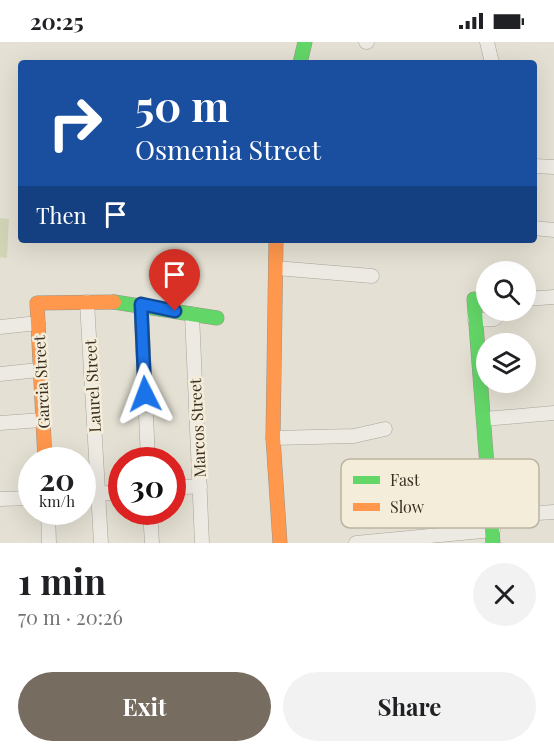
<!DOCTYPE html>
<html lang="en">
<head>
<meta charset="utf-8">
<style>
	:root { --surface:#fff; --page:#f2f2f2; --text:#202124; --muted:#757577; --accent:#766c60 }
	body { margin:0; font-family:"Playfair Display",serif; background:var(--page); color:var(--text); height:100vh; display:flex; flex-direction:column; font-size:22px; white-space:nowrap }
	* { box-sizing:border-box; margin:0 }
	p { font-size:20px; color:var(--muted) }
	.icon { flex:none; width:33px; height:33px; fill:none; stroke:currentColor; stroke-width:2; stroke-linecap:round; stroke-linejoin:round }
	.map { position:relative; height:501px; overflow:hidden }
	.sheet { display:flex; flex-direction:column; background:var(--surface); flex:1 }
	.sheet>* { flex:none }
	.hud { position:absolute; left:18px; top:18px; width:519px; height:183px; border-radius:6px; box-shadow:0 6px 24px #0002; background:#1a4fa0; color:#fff; overflow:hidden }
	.tools { position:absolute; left:476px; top:219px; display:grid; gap:12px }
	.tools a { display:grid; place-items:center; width:60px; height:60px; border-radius:50%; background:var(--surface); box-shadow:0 6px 24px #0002; font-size:30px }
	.speed { position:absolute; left:18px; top:405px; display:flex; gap:12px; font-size:30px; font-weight:700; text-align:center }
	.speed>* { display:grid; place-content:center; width:78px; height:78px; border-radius:50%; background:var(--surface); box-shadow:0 6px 24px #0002; line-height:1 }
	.speed small { font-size:15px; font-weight:400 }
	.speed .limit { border:9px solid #d22; background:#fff; color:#111 }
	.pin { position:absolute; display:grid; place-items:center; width:51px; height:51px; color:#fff; margin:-62px -26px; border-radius:50% 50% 50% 0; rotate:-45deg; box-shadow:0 0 6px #0007 }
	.pin .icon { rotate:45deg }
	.me { position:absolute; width:66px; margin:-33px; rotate:357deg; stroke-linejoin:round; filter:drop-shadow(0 0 4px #0008) }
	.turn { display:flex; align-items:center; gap:21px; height:126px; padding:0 18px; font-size:27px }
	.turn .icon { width:78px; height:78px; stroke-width:2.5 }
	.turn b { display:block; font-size:42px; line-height:51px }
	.then { display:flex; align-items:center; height:57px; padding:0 18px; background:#0003; gap:12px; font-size:22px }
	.round { display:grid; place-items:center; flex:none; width:63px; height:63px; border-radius:32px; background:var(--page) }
	.summary { display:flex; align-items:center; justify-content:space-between; height:102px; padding:0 18px }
	h1 { font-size:36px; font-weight:700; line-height:45px }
	.primary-button { display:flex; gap:12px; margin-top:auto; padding:12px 18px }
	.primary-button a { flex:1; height:69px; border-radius:36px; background:var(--accent); color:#fff; font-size:24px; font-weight:700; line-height:69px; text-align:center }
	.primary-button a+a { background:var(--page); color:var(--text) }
	.status { display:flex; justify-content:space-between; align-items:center; height:42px; padding:0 30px; background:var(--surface); direction:ltr }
	.status svg { height:16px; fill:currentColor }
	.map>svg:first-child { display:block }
	.green { fill:#d2d4b6 }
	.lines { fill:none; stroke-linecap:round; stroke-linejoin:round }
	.street-casing { stroke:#aaa59b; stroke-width:15 }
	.fast-casing { stroke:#9a958b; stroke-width:15 }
	.slow-casing { stroke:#9a958b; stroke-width:15 }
	.street { stroke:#edeae3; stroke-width:14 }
	.fast { stroke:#63d668; stroke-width:14 }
	.slow { stroke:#ff974d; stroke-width:14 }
	.route-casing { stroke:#114b97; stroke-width:15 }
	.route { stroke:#1a73e8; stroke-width:10 }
	.labels { text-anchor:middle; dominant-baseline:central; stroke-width:5; stroke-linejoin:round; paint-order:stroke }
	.street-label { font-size:16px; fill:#3a2e22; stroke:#f4edda }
	.key { fill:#f4edda; stroke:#bcb4a3; stroke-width:1.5 }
	.key-label { font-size:16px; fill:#3a2e22 }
</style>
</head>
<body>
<div class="status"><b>20:25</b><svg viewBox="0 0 49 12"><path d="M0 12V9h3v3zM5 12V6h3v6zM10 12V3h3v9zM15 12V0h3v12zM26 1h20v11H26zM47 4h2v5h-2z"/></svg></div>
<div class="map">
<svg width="554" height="501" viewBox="0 0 554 501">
	<rect width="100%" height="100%" fill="#e4e0d3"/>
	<path class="green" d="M0 176 9 177 7 216 0 215Z"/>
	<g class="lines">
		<g class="street-casing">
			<g id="street">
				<path d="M366 0H367"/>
				<path d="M487 0 492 21"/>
				<path d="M534 124 554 125"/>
				<path d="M534 186 554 188"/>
				<path d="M276 226 372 234"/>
				<path d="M525 257 554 255"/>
				<path d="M87 260 101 501"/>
				<path d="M141 262 148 418"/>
				<path d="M192 272 202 501"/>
				<path d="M475 278 494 277 504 268"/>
				<path d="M0 285 38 281"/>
				<path d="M0 332 39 328"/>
				<path d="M484 377 554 371"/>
				<path d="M0 381 42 378"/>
				<path d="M273 396 354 394 385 387"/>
				<path d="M172 446 200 444"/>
				<path d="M82 453 122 450"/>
				<path d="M0 457 32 456"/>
				<path d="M48 470 49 501"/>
				<path d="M150 470 152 501"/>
				<path d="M492 474 554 470"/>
				<path d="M356 501 493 488"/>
			</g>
		</g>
		<g class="fast-casing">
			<g id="fast">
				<path d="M300 21 305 0"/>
				<path d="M474 257 493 501"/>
				<path d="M114 260 217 276"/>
			</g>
		</g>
		<g class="slow-casing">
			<g id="slow">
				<path d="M276 198 273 396 280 501"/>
				<path d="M45 418 37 261 114 260"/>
			</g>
		</g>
		<use href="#street" class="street"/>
		<use href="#fast" class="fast"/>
		<use href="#slow" class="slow"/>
	</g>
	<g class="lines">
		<g class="route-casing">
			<path id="route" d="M145 352 141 262 175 269"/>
		</g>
		<use href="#route" class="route"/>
	</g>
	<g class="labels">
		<g class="street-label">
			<text transform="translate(41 340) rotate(-93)">Garcia Street</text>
			<text transform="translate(92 344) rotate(-93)">Laurel Street</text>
			<text transform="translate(197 386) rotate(-93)">Marcos Street</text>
		</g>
	</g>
	<rect x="341" y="417" width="198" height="69" rx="9" class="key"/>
	<rect x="353" y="434" width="27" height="8" fill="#63d668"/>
	<rect x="353" y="461" width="27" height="8" fill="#ff974d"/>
	<g class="key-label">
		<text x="390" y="444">Fast</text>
		<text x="390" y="471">Slow</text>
	</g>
</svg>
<div class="tools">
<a><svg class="icon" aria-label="search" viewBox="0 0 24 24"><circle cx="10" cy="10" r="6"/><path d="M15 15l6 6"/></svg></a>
<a><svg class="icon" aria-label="layers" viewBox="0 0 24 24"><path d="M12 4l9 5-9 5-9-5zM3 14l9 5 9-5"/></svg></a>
</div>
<div class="speed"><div>20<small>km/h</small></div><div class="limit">30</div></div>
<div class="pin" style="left:175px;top:269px;background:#d93025"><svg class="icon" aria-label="arrive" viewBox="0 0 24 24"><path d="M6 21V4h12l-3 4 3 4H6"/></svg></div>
<svg class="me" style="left:145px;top:352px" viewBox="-20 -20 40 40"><path d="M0-17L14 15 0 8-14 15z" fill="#1a73e8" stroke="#fff" stroke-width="4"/></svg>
<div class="hud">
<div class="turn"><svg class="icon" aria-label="right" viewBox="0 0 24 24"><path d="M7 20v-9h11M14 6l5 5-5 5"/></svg><div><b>50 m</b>Osmenia Street</div></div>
<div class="then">Then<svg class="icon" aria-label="arrive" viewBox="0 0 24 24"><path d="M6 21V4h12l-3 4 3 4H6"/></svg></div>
</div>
</div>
<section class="sheet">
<div class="summary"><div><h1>1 min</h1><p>70 m · 20:26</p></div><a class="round"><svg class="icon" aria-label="close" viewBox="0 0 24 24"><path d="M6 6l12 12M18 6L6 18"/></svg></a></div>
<div class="primary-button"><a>Exit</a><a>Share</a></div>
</section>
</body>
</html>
